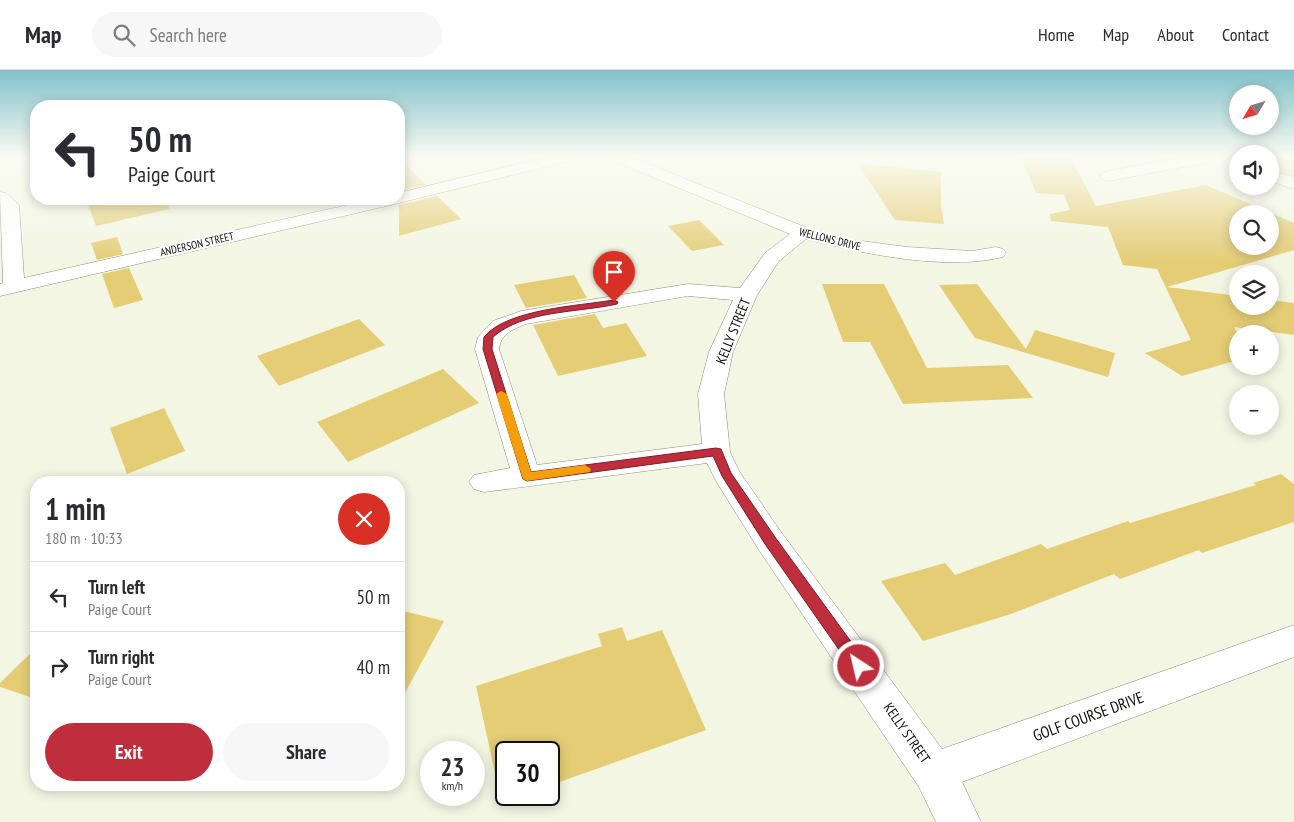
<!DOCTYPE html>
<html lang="en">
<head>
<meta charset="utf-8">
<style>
	:root { --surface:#fff; --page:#f7f7f7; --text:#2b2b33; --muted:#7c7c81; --line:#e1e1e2; --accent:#bf2e3d }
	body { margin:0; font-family:"PT Sans Narrow",sans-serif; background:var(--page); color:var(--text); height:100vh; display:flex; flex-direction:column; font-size:19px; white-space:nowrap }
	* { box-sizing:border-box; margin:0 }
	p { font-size:16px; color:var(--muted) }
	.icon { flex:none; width:28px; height:28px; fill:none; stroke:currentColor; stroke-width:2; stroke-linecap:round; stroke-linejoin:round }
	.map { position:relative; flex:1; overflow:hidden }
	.side { position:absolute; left:30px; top:406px; width:375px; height:315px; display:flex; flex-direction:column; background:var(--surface); border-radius:20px; box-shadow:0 2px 12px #0003 }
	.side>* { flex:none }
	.banner { position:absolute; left:30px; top:30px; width:375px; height:105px; border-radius:20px; box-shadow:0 2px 12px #0003; background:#fff; color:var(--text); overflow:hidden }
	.needle { width:32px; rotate:232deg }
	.controls { position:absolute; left:1229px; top:15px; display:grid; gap:10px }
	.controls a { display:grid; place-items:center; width:50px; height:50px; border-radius:50%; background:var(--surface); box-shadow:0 2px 12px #0003; font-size:25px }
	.speed { position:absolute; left:420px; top:671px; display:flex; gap:10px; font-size:25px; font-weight:700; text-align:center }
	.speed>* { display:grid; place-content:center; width:65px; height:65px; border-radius:50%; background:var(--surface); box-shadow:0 2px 12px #0003; line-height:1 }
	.speed small { font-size:12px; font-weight:400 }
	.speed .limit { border:2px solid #111; border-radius:8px; background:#fff; color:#111 }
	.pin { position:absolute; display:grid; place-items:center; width:42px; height:42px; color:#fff; margin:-51px -21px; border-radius:50% 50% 50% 0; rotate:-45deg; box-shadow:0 0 5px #0007 }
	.pin .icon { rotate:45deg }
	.me { position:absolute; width:55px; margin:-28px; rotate:325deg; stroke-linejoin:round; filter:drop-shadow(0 0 4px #0008) }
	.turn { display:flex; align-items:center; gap:18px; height:105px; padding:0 15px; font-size:22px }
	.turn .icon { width:65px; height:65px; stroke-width:2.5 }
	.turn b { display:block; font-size:35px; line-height:42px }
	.round { display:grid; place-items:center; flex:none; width:52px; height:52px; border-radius:26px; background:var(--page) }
	.headline { display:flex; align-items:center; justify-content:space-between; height:85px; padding:0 15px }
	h1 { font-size:30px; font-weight:700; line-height:38px }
	.button { display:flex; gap:10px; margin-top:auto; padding:10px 15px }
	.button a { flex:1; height:58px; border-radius:30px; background:var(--accent); color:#fff; font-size:20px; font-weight:700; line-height:58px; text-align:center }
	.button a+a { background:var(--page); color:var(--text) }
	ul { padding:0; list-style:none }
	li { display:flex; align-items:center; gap:15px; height:70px; padding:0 15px; border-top:1px solid var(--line) }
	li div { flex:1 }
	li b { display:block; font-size:19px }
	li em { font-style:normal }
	header { display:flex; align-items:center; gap:30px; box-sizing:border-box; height:70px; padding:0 25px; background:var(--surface); border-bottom:1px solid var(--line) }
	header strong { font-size:24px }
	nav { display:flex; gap:28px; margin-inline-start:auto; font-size:18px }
	.search { width:350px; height:45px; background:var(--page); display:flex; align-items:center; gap:12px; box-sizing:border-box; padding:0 18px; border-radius:28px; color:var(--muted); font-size:19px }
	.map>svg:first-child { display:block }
	.green { fill:#fbd399 }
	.building { fill:#e4cd75; fill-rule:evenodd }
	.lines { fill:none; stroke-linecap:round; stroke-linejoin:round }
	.minor-casing { stroke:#8a8c7b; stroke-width:1 }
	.minor { fill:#fff; fill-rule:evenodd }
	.route { fill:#bf2e3d; stroke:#7c1e28 }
	.slow { fill:#f59e0b }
	.labels { text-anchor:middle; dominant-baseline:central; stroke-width:4.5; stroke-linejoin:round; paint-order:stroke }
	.far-street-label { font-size:11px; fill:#0c0d07; stroke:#fff }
	.street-label { font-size:14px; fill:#0c0d07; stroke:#fff }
	.near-street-label { font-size:16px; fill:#0c0d07; stroke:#fff }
</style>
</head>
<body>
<header>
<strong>Map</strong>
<div class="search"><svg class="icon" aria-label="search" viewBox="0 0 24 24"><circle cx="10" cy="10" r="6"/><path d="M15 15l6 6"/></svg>Search here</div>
<nav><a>Home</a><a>Map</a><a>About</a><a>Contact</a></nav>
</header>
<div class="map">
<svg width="1294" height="752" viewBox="0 0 1294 752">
	<rect width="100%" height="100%" fill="#f3f6e3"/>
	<path class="green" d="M1270 87H1294V110L1270 101Z"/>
	<g class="building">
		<path d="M1021 87H1070L1096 136 1206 115 1294 153V180L1167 217 1238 226V236H1270V230L1294 233V265L1234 257 1238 264V290L1182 306 1145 283 1191 270 1157 199 1123 195 1108 157 1051 151 1050 144 1070 140 1064 125 1036 123ZM1238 144H1270V176H1238Z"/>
		<path d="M399 88 426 115 399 121Z"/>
		<path d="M857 93 941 102V135L944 154 895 150Z"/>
		<path d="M437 126 461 149 399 166V135Z"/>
		<path d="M86 129H168L169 139 96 156Z"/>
		<path d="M699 150 724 175 692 181 668 156Z"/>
		<path d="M117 167 123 184 97 190 91 173Z"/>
		<path d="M129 198 143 230 114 238 102 204Z"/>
		<path d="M574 205 587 228 526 238 514 215Z"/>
		<path d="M822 214H884L927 298 1008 295 1033 328 903 334 870 272H843Z"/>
		<path d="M977 214 1026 279 1035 260 1115 283 1108 307 975 268 939 215Z"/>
		<path d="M595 244 603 258 626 253 647 286 558 306 533 255Z"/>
		<path d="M359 249 385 275 279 316 257 286Z"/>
		<path d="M443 299 479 333 348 392 317 352Z"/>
		<path d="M164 338 185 381 127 404 110 358Z"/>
		<path d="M1281 404 1294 414V452L1202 483 1199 480 1120 509 1114 504 1011 544 923 571 881 511 945 493 955 505 1041 474 1047 479 1128 451 1130 453 1256 415 1253 413Z"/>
		<path d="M399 540 444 551 399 634Z"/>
		<path d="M622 557 627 571 662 560 706 660 554 714 552 708 549 709V682H506V724L500 726 476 616 602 576 598 564Z"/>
		<path d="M36 578V629L0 617V613Z"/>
	</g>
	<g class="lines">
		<g class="minor-casing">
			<g id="minor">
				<path d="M548 87H575L573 90 395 134 0 226V214L3 213 0 122 6 123 19 135 24 208 374 129H399V123Z"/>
				<path d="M610 87H631L810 159 854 170 907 177 972 181 996 177 1003 179 1006 183 1003 187C946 201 863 184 806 169L779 191 757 225 733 282 724 324 730 382 739 401 781 462 942 679 1294 555V587L962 712 981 752H936L919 717 759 480 716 411 707 393 484 422 474 419 469 412 474 405 510 398 475 279 478 267 493 251 521 241 688 214 740 218 765 183 790 164 612 90ZM688 226 733 230 709 282 698 324 702 374 537 395 499 279C501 263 512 260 526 254Z"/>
				<path d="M1184 87H1238V97L1219 90 1217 88 1210 92 1108 111 1102 109 1100 106 1102 103 1108 101Z"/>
				<path d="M1270 100 1294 108V119L1270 111Z"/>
			</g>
		</g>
		<use href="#minor" class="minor"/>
	</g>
	<linearGradient id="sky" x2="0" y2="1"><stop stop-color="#82c1ca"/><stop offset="0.45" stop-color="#fafbf2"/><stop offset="1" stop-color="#fafbf2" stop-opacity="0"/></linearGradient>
	<rect width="1294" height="193" fill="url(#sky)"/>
	<path class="route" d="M614 230 618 232 617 234C577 243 524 240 493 267L492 279 531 402 716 378 721 379 731 403 775 467 865 591 867 596 865 601 859 603 854 601 765 474 722 406 713 386 527 411 523 409 483 279 484 267C507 239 578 236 614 230Z"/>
	<path class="slow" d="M501 321 507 324 531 402 585 395 591 399 590 402 527 411 523 409 496 324Z"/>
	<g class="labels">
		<g class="far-street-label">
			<text transform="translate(830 169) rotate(14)">WELLONS DRIVE</text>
			<text transform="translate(197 174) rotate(-13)">ANDERSON STREET</text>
		</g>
		<g class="street-label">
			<text transform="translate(733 261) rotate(-68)">KELLY STREET</text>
			<text transform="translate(907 663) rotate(55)">KELLY STREET</text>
		</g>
		<g class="near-street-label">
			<text transform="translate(1088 646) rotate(-20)">GOLF COURSE DRIVE</text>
		</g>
	</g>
</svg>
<div class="controls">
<a><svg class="needle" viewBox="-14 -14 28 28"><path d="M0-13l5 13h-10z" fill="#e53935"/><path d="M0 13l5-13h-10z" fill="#7c7c81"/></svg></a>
<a><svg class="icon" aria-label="sound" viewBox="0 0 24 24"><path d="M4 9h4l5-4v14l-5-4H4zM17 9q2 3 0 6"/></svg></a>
<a><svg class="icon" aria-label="search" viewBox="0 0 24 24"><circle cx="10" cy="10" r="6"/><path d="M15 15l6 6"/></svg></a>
<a><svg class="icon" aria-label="layers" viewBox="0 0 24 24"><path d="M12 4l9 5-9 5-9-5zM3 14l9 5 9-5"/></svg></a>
<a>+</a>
<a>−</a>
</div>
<div class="speed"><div>23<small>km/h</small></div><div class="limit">30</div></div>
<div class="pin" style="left:614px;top:232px;background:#d93025"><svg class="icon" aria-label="arrive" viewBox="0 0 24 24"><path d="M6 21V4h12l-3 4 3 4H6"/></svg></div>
<svg class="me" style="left:859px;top:596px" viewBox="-20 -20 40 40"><circle r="17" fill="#bf2e3d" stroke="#fff" stroke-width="3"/><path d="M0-11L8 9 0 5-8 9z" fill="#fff"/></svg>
<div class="banner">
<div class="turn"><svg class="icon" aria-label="left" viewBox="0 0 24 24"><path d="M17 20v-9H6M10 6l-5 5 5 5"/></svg><div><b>50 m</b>Paige Court</div></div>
</div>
<section class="side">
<div class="headline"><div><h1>1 min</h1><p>180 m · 10:33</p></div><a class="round" style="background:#d93025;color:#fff"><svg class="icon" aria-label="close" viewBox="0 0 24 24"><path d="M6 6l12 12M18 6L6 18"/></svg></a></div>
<ul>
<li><svg class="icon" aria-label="left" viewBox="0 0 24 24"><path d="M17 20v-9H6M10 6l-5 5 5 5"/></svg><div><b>Turn left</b><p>Paige Court</p></div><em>50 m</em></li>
<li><svg class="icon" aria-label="right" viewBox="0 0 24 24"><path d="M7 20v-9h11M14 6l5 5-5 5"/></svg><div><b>Turn right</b><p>Paige Court</p></div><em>40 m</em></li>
</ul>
<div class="button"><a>Exit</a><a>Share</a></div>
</section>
</div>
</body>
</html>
